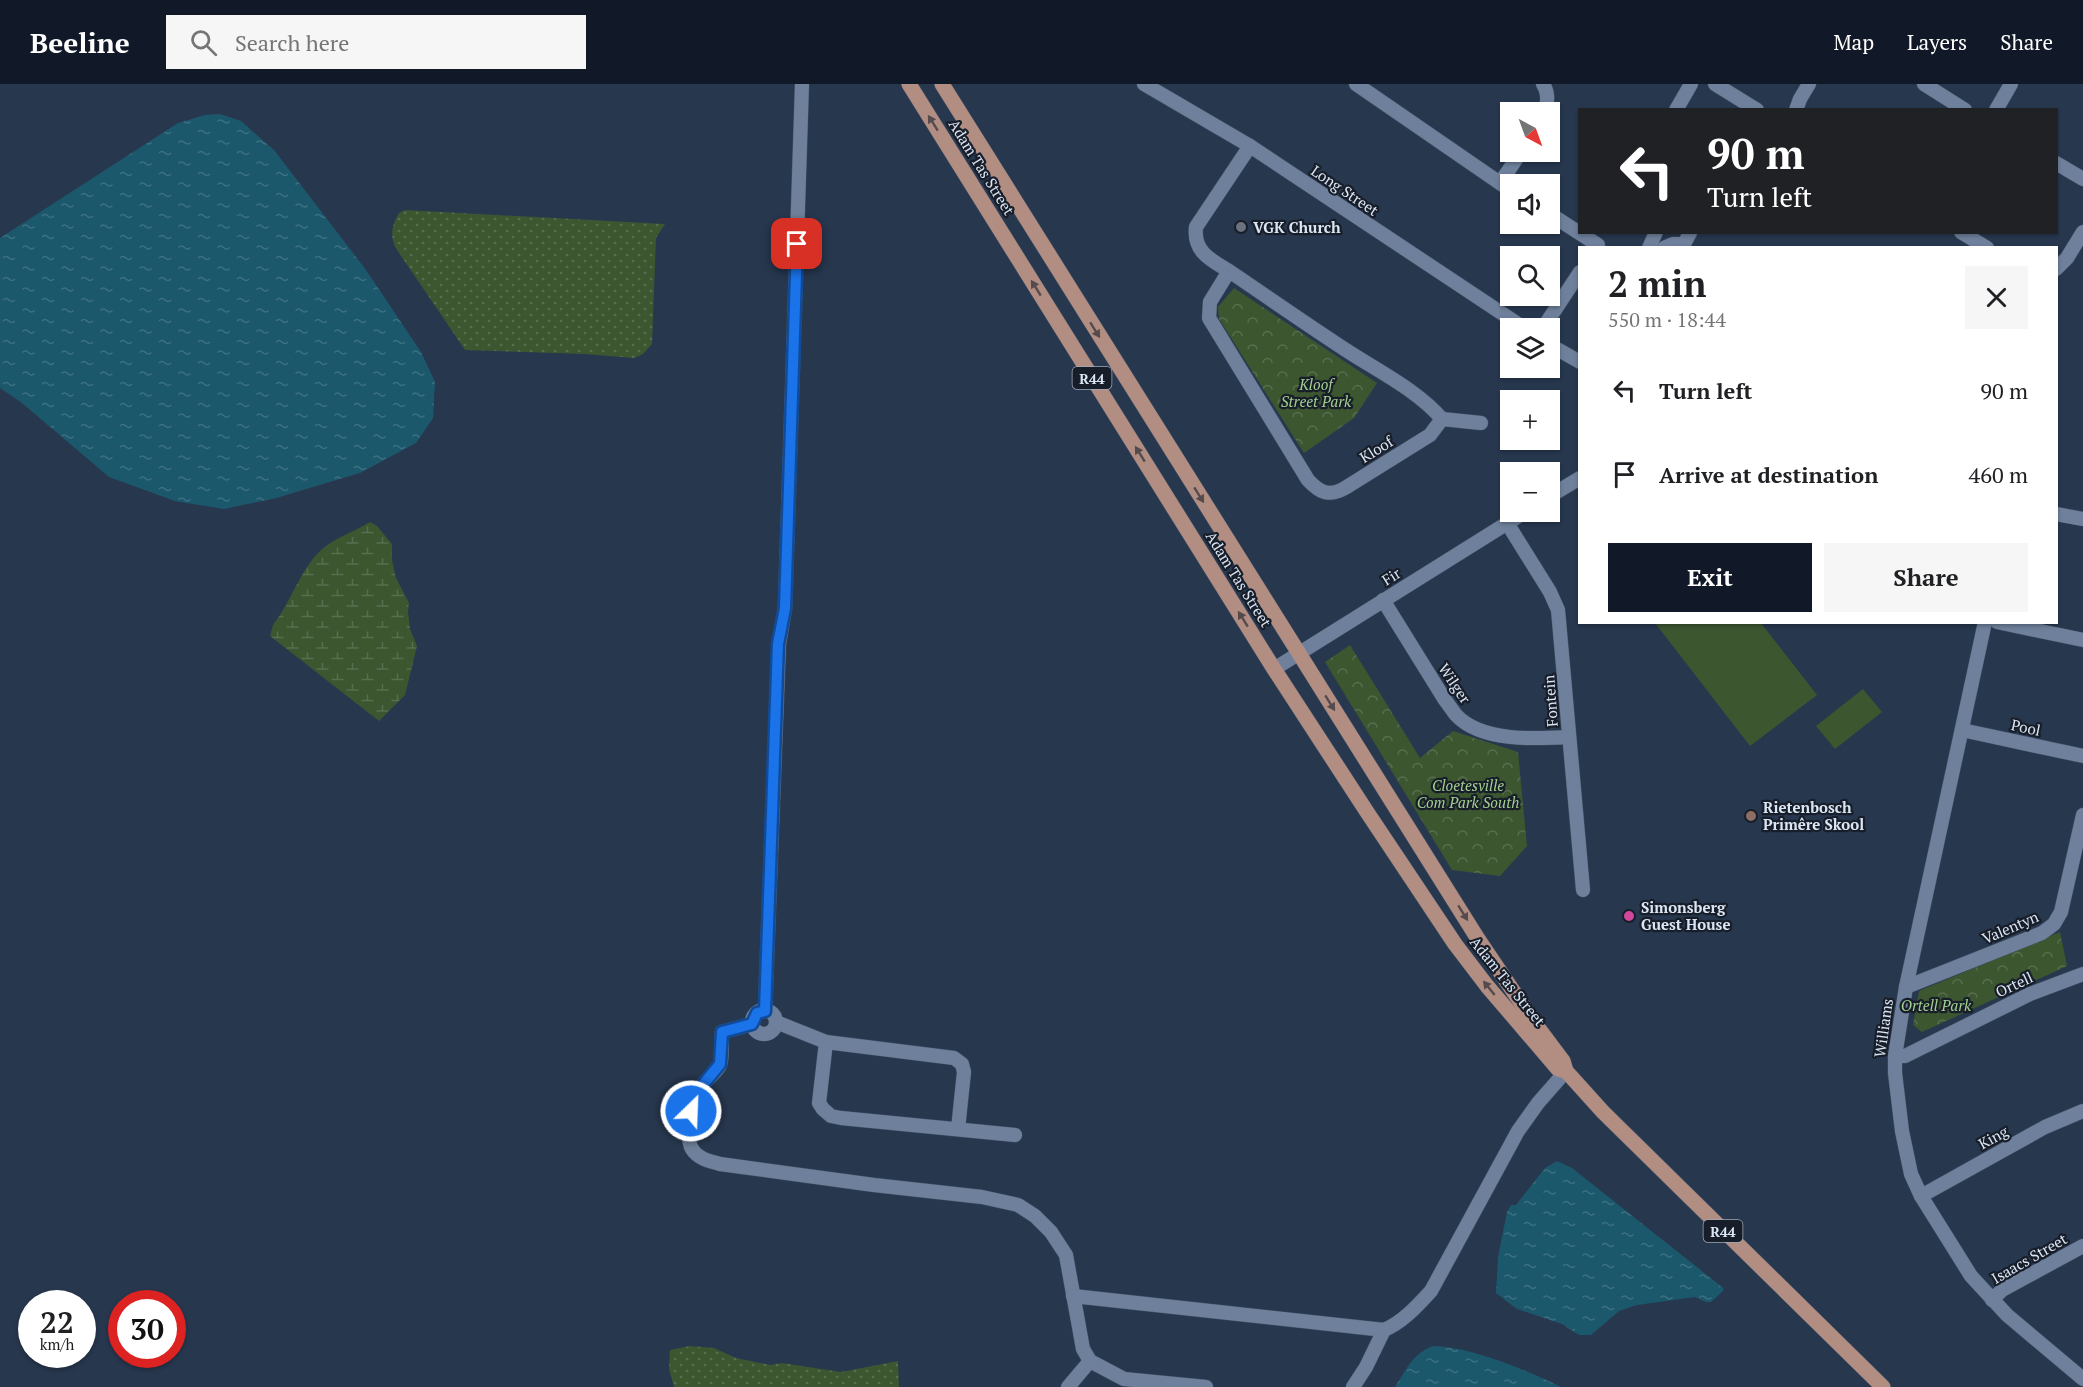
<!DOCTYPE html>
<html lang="en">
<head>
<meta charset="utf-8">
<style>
	:root { --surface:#fff; --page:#f6f6f6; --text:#202124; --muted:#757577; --accent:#111827 }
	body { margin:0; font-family:"PT Serif",serif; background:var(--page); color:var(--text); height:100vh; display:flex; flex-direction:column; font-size:22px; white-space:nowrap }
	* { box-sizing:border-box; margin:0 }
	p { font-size:20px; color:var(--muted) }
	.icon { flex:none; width:33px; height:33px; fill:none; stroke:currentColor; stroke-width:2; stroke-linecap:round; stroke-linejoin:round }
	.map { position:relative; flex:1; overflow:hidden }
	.side { position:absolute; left:1578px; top:162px; width:480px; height:378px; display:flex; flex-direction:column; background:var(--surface); border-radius:0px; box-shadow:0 2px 4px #0004 }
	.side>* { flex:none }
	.top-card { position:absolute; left:1578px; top:24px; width:480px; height:126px; border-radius:0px; box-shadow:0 2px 4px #0004; background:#202124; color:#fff; overflow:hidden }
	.needle { width:39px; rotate:139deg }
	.tools { position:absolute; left:1500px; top:18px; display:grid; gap:12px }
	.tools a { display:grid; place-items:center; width:60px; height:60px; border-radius:0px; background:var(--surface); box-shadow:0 2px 4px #0004; font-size:30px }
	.speed { position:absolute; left:18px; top:1206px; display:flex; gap:12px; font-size:30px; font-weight:700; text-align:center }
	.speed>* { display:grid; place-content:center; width:78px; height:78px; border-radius:50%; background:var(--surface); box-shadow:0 2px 4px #0004; line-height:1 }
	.speed small { font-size:15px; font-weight:400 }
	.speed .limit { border:9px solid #d22; background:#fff; color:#111 }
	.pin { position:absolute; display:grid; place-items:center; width:51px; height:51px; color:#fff; margin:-26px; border-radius:12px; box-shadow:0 3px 9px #0006 }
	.me { position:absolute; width:66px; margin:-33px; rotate:24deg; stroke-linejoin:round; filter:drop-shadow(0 0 4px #0008) }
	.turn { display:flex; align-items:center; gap:21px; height:126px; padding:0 30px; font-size:27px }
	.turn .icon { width:78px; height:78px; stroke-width:2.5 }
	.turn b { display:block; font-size:42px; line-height:51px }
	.round { display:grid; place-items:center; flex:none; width:63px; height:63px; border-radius:0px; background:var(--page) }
	.head { display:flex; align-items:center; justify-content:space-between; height:102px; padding:0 30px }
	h1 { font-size:36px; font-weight:800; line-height:45px }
	.action { display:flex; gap:12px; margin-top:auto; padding:12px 30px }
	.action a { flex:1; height:69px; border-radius:0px; background:var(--accent); color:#fff; font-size:24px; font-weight:800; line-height:69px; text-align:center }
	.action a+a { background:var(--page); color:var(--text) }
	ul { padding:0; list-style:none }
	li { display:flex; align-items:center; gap:18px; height:84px; padding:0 30px }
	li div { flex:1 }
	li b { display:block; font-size:22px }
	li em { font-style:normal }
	header { display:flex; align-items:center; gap:36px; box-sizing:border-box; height:84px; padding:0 30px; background:var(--accent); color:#fff }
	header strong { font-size:28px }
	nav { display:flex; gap:33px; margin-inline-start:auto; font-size:21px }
	.search { width:420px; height:54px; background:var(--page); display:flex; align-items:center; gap:15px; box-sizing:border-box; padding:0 21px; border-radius:0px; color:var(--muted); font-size:22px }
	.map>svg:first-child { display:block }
	.grass { fill:url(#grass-dots) }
	.forest { fill:url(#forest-crowns) }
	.wetland { fill:url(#wetland-marsh) }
	.garden { fill:#3c5630 }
	.water { fill:url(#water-ripples) }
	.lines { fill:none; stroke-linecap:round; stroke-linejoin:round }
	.minor-casing { stroke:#445265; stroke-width:15 }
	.major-casing { stroke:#445265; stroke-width:16 }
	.minor { stroke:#6e809b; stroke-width:14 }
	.major { stroke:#b28e82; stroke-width:15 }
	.oneway { fill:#554b4d }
	.route-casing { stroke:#114b97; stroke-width:15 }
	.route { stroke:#1a73e8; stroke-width:10 }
	.worship-dot { fill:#6b7280; stroke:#171e29; stroke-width:2 }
	.education-dot { fill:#8d6e63; stroke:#171e29; stroke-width:2 }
	.hotel-dot { fill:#d1479c; stroke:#171e29; stroke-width:2 }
	.labels { text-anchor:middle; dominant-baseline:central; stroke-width:4.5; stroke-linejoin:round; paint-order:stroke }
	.shield { fill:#171e29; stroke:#a0aab8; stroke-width:1.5 }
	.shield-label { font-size:14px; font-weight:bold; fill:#dbe6f5 }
	.street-label { font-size:15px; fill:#dbe6f5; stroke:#171e29 }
	.poi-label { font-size:15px; font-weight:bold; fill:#dbe6f5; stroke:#171e29; text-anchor:start }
	.park-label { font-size:15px; font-style:italic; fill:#a3cf8f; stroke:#171e29 }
</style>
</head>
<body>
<header>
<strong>Beeline</strong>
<div class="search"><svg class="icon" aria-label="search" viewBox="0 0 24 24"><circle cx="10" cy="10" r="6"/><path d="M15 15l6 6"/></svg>Search here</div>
<nav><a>Map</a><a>Layers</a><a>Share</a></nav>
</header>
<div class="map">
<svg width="2083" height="1303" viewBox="0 0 2083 1303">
	<defs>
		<pattern id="grass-dots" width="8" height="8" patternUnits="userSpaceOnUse" patternTransform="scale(1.5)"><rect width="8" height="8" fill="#3c5630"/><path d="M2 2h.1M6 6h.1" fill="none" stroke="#586e4f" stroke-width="1.8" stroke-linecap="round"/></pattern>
		<pattern id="forest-crowns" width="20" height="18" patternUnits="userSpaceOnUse" patternTransform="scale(1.5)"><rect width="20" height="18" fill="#3c5630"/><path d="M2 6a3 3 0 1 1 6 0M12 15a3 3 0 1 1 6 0" fill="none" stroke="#586e4f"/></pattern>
		<pattern id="wetland-marsh" width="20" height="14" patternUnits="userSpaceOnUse" patternTransform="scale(1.5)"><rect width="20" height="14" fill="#3c5630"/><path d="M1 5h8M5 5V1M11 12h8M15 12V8" fill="none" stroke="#586e4f"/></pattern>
		<pattern id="water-ripples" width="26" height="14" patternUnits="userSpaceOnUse" patternTransform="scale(1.5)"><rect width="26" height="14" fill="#1c586c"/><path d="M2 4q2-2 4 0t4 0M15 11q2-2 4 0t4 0" fill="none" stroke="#3c7082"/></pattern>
	</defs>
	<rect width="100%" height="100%" fill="#27374e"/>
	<g class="grass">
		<path d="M405 126 665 140 656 154 652 260 643 270 634 274 584 270 465 266 395 163C390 150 392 141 399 129Z"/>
		<path d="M690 1262 714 1264 736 1274 770 1281 782 1279 841 1288 898 1277 899 1303H674L669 1285 670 1266Z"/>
	</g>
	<g class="forest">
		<path d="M1234 204 1377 299 1354 334 1304 369 1219 235 1218 223Z"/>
		<path d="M1350 561 1420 674 1453 647 1518 668 1527 762 1500 792 1452 786 1325 578Z"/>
		<path d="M2060 848 2067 882 1922 948 1913 941 1919 907Z"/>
	</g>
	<path class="wetland" d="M370 438 377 442 392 460V476L396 494 409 519 408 527 410 545 417 562 405 611 379 637 270 552 273 541C291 518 300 486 321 466 336 453 354 448 370 438Z"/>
	<g class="garden">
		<path d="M1655 539H1761L1817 611 1750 662Z"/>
		<path d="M1863 605 1882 628 1835 665 1816 642Z"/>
	</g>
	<g class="water">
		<path d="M220 30 241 37 274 66 366 186 421 268 435 298 433 334 416 359 360 389 276 414 224 425 175 417 109 393 22 319 0 304V154L178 39 205 31Z"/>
		<path d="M1557 1077 1572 1084 1722 1203 1724 1206 1711 1218H1706L1695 1213 1637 1221 1619 1227 1591 1251H1579L1562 1240 1517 1225 1496 1209 1498 1173 1507 1128 1511 1121H1516L1545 1084Z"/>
		<path d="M1433 1262C1471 1263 1527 1286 1561 1303H1395C1406 1286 1413 1269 1433 1262Z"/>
	</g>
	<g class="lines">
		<g class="minor-casing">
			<g id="minor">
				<path d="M1144 0 1250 62 1524 244"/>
				<path d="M1356 0 1510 106"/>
				<path d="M1543 0C1549 9 1548 18 1545 28"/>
				<path d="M1715 0 1757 26"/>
				<path d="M1924 0 1965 26"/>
				<path d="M1676 26 1691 0"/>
				<path d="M1796 26 1800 15 1809 0"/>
				<path d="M1996 26 2011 0"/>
				<path d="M2056 79 2083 95"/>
				<path d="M1500 99 1521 68"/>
				<path d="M1550 130 1598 161"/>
				<path d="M1961 148 1987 164"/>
				<path d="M1649 164 1656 148"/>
				<path d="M1664 164 1673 160H1684L1690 149"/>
				<path d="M2056 185 2067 174 2083 148"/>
				<path d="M1229 187 1210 218 1209 234 1308 396C1320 409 1329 413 1345 404L1430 351 1442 335C1418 307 1380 288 1349 268 1309 242 1269 214 1229 187 1211 176 1193 168 1196 143L1250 62"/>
				<path d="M1543 244 1580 188"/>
				<path d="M1550 261 1580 278"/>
				<path d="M1442 335 1481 339"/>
				<path d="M1550 412 1580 394"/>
				<path d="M2056 430 2083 435"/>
				<path d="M1507 439 1550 508 1558 526 1583 806"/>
				<path d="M1383 516 1445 616C1449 621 1452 626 1456 631 1481 658 1535 655 1569 653"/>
				<path d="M1985 538 1906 903 1895 972V989L1902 1047 1911 1090 1921 1112 1971 1192 2007 1231 2083 1295"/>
				<path d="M1997 538 2083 556"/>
				<path d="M1274 585 1525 428"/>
				<path d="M1962 646 2083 672"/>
				<path d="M1906 903 2042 849 2054 840 2061 828 2083 731"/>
				<circle cx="764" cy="938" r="12"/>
				<path d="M765 927 779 560 785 524 802 0"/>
				<path d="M776 938 826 958 954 974 962 980 964 988 958 1045"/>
				<path d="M752 940 722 948C721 957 723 972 720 981 715 990 704 997 699 1006 691 1017 685 1053 692 1065 698 1075 710 1077 720 1080L874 1101 982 1113 1018 1121 1035 1132 1051 1148 1066 1171 1083 1265 1090 1277 1124 1295 1206 1303"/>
				<path d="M826 958 819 1019 823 1025 831 1032 841 1034 1015 1051"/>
				<path d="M1895 972H1905L2030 910 2083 890"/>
				<path d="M1921 1112 2045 1043 2083 1027"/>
				<path d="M1073 1212 1384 1246C1403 1238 1417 1222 1431 1207L1518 1047 1538 1019 1566 987"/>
				<path d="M1992 1216 2002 1206 2083 1162"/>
				<path d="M1068 1303 1090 1277"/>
				<path d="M1353 1303 1366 1283 1384 1246"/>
			</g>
		</g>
		<g class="major-casing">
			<g id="major">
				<path d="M909 0 1274 585 1367 728 1455 860 1487 902 1558 985 1561 986"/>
				<path d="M942 0 1478 855 1536 941 1563 977 1566 987 1603 1028 1883 1303"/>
			</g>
		</g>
		<use href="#minor" class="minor"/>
		<use href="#major" class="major"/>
	</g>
	<defs><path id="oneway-solid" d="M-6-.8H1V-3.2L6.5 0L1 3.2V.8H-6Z" transform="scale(1.5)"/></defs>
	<g class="oneway">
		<use href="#oneway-solid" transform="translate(933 39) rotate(-122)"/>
		<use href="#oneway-solid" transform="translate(1036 204) rotate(-122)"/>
		<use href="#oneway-solid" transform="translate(1095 246) rotate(58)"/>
		<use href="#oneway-solid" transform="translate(1140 370) rotate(-122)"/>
		<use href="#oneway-solid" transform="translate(1199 411) rotate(58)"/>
		<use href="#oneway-solid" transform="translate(1243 535) rotate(-122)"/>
		<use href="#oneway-solid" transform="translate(1330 619) rotate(58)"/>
		<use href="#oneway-solid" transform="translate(1463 829) rotate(58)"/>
		<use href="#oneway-solid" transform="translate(1489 904) rotate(-129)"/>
	</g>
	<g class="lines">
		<g class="route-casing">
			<path id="route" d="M691 1027 697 1008 720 980 722 948 752 940 757 929 765 927 778 560 785 524 797 160"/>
		</g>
		<use href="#route" class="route"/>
	</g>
	<circle class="worship-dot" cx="1241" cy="143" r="6"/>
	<circle class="education-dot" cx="1751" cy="732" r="6"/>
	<circle class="hotel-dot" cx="1629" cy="832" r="6"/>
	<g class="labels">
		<g class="shield">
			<rect x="1072.5" y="283" width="39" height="22" rx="4.5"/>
			<rect x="1703.5" y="1136" width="39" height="22" rx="4.5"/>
		</g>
		<g class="shield-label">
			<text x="1092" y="294">R44</text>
			<text x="1723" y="1147">R44</text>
		</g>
		<g class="street-label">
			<text transform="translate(982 83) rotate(58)">Adam Tas Street</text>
			<text transform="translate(1345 106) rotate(34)">Long Street</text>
			<text transform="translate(1376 365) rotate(-32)">Kloof</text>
			<text transform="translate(1391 492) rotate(-32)">Fir</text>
			<text transform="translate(1239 495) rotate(58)">Adam Tas Street</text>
			<text transform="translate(1455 599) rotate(56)">Wilger</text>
			<text transform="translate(1550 617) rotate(-94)">Fontein</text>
			<text transform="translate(2026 643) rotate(12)">Pool</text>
			<text transform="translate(2010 843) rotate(-23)">Valentyn</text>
			<text transform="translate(1508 897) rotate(51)">Adam Tas Street</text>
			<text transform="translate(2014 900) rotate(-25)">Ortell</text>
			<text transform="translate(1883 944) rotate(-82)">Williams</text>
			<text transform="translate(1993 1053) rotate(-29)">King</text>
			<text transform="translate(2029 1174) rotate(-30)">Isaacs Street</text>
		</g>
		<g class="poi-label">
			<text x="1253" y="143">VGK Church</text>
			<text x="1763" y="723">Rietenbosch<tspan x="1763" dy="17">Primêre Skool</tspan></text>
			<text x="1641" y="823">Simonsberg<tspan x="1641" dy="17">Guest House</tspan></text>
		</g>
		<g class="park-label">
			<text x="1316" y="300">Kloof<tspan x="1316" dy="17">Street Park</tspan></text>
			<text x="1468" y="701">Cloetesville<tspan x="1468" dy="17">Com Park South</tspan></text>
			<text x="1936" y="921">Ortell Park</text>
		</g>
	</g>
</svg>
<div class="tools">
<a><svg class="needle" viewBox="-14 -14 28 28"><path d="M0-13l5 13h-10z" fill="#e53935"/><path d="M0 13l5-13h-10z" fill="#757577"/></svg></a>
<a><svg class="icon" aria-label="sound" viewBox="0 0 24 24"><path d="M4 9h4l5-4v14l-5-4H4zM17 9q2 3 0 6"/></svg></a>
<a><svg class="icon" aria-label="search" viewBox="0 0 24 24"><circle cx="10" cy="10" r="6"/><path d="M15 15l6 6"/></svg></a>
<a><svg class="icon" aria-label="layers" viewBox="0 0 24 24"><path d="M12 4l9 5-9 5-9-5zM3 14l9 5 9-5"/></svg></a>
<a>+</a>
<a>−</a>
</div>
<div class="speed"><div>22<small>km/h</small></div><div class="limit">30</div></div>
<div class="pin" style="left:797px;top:160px;background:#d93025"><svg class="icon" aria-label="arrive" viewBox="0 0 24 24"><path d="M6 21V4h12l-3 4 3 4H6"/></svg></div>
<svg class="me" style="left:691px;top:1027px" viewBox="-20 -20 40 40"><circle r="17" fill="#1a73e8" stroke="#fff" stroke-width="3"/><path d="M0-11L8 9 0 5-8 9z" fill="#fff"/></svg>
<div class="top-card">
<div class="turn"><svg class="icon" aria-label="left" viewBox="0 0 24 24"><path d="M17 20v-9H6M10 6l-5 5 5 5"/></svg><div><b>90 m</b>Turn left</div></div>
</div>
<section class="side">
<div class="head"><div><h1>2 min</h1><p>550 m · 18:44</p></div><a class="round"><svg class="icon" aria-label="close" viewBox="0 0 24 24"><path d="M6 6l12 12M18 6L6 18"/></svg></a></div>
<ul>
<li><svg class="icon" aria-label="left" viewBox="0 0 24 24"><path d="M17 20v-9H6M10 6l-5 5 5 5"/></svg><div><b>Turn left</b></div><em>90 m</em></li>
<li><svg class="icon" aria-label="arrive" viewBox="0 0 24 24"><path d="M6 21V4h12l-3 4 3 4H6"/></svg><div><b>Arrive at destination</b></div><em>460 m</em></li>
</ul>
<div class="action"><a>Exit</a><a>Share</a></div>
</section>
</div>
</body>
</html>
